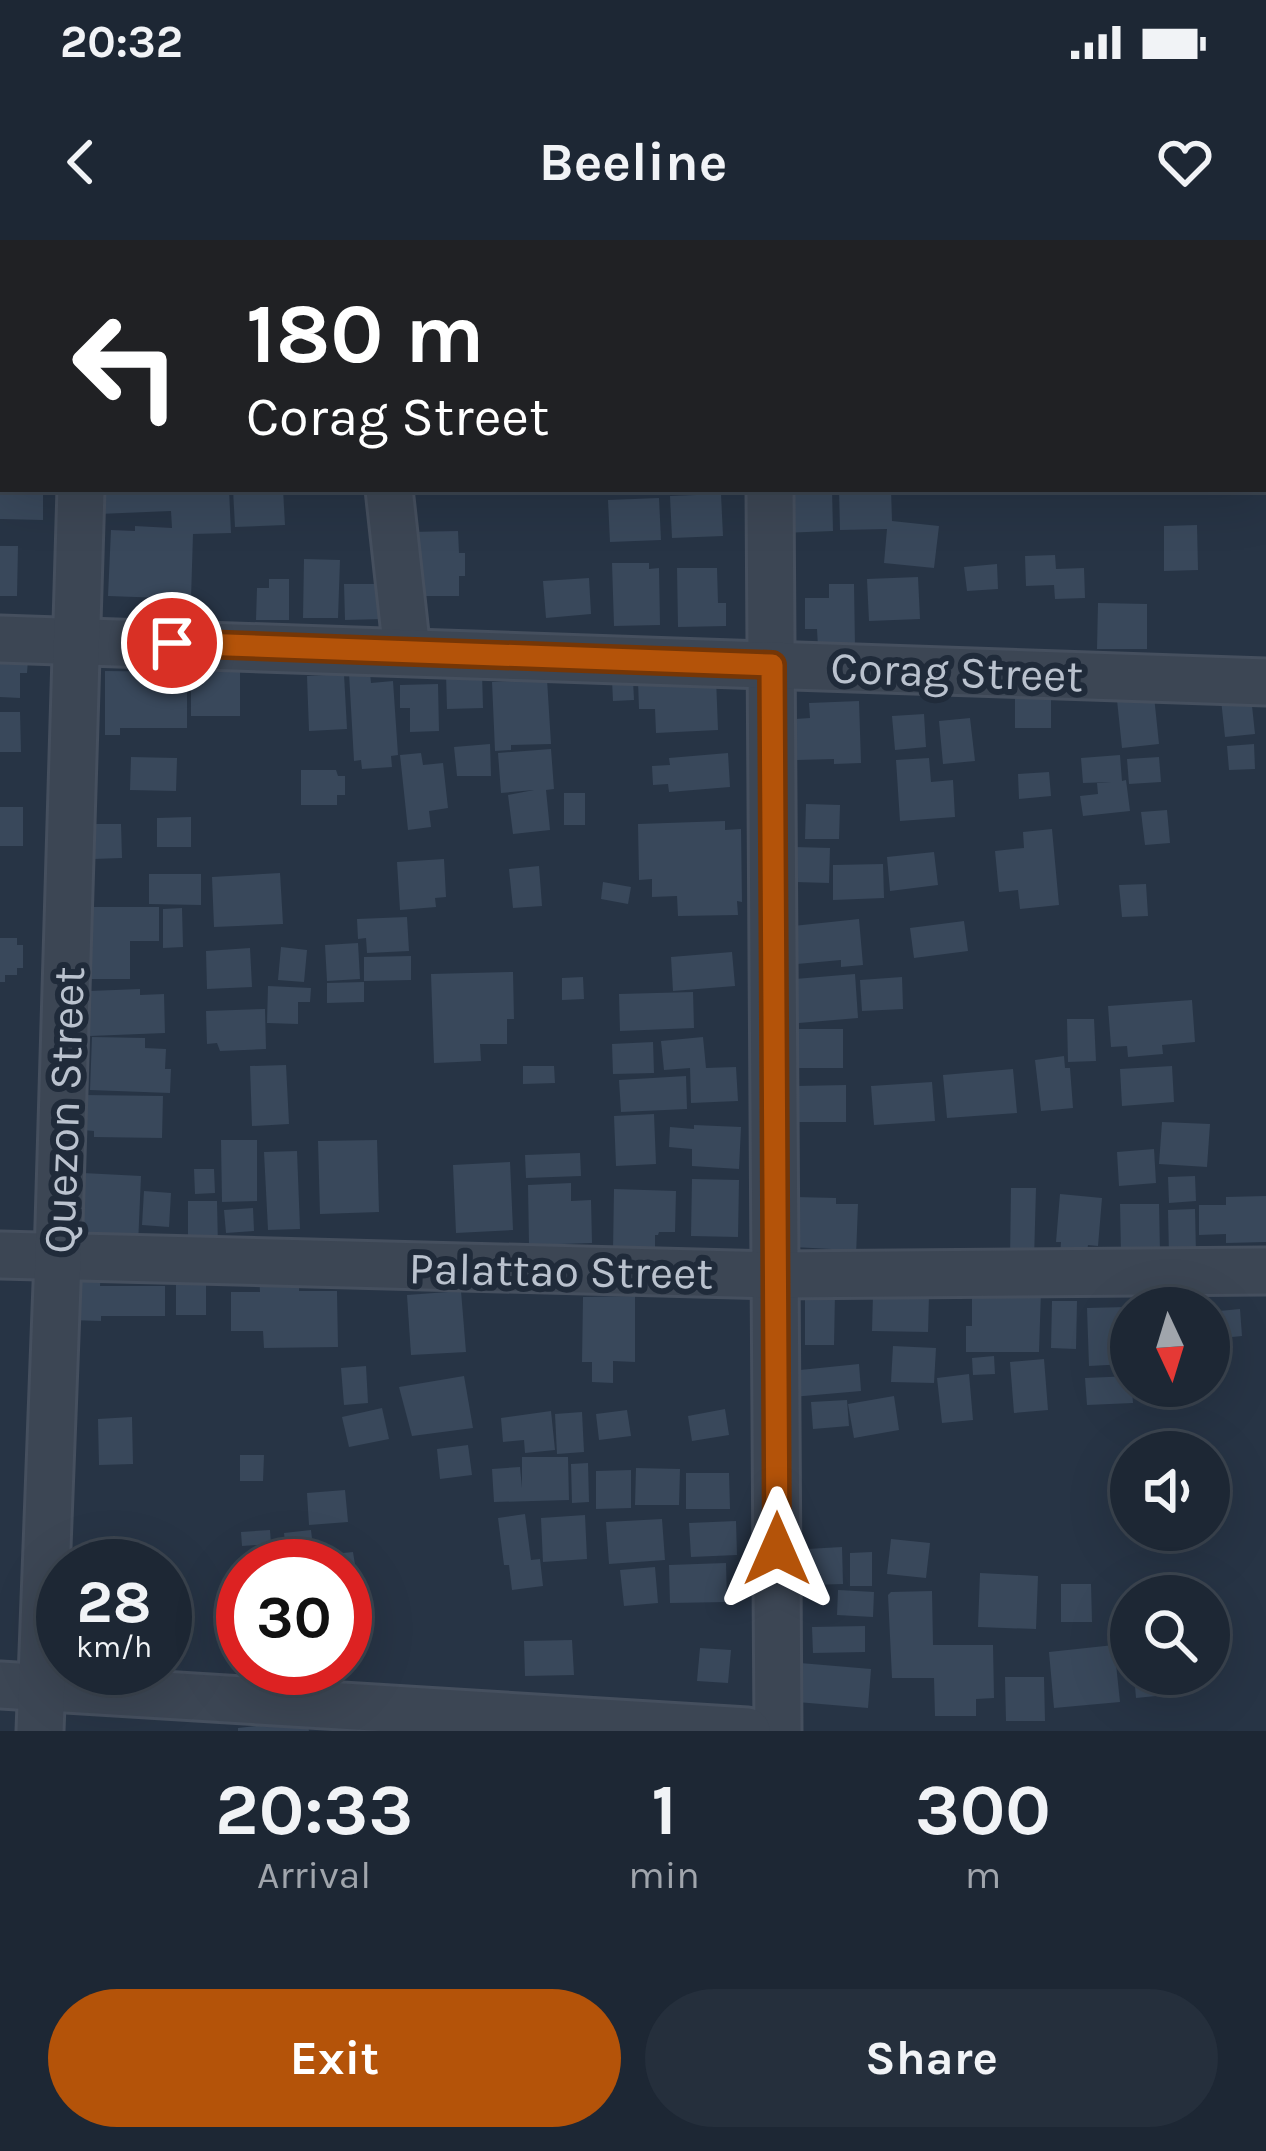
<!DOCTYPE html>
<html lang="en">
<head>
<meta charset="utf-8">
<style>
  body { margin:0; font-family:Karla,sans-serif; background:#252f3c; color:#f1f3f6; height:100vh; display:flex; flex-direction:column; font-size:45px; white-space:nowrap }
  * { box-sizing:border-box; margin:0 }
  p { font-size:39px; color:#a0a5ac }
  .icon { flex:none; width:66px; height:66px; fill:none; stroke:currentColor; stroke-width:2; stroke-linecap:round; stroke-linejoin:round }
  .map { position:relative; height:1491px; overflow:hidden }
  .details { display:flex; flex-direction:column; background:#1d2734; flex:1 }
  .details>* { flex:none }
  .top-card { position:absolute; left:0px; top:0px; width:1266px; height:252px; box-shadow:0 12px 48px #0002,0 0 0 3px #3b444f; background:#202124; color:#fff; overflow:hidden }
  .needle { width:78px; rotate:176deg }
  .controls { position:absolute; left:1110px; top:1047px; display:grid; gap:24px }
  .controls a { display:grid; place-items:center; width:120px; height:120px; border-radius:50%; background:#1d2734; box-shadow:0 12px 48px #0002,0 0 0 3px #3b444f; font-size:60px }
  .speed { position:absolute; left:36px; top:1299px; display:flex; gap:24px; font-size:60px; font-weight:700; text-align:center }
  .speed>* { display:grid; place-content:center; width:156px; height:156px; border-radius:50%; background:#1d2734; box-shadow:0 12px 48px #0002,0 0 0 3px #3b444f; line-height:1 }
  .speed small { font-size:30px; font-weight:400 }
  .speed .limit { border:18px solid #d22; background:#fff; color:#111 }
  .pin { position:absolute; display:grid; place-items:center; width:102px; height:102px; color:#fff; margin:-51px; border:6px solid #fff; border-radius:50%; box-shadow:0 3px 12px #0007 }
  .me { position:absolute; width:132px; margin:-66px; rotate:0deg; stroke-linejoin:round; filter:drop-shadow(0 0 9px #0008) }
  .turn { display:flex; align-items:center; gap:42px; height:252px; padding:0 48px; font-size:54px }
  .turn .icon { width:156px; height:156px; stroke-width:2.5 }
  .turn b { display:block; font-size:84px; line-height:102px }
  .eta { display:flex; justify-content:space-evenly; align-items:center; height:204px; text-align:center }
  .eta b { font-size:72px; font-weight:700; line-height:84px }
  .cta { display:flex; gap:24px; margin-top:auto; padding:24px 48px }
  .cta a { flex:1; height:138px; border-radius:72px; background:#b45309; color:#fff; font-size:48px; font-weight:700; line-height:138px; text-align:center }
  .cta a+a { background:#252f3c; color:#f1f3f6 }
  .status { display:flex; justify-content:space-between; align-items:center; height:84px; padding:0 60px; background:#1d2734; direction:ltr }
  .status svg { height:33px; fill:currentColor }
  header { display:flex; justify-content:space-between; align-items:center; height:156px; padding:0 48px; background:#1d2734; font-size:54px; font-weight:700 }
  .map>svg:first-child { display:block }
</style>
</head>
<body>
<div class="status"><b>20:32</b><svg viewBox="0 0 49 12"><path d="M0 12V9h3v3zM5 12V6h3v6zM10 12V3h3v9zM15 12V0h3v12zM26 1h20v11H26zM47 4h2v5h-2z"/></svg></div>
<header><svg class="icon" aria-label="back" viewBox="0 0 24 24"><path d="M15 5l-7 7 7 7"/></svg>Beeline<svg class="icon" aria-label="heart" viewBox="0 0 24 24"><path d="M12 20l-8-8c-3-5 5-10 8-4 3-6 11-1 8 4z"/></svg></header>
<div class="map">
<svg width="1266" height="1491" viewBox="0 0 1266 1491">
  <rect width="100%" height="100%" fill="#273445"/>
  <g fill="#39485b">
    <path d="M0,249h43v31l-43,-1z"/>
    <path d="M98,249h131l2,44 -38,1 -2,65 -83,-3 3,-66 24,1v-5l37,2 -1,-17 -72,3z"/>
    <path d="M233,249h50l2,36 -50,2z"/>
    <path d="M832,249l1,42 -52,2 -1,-43z"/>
    <path d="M839,249h52l1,32 47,5 -5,42 -50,-5 3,-34 -47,1z"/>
    <path d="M721,254l2,42 -51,2 -2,-42z"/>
    <path d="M659,258l2,42 -51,2 -2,-42z"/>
    <path d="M1197,285l1,45 -34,1v-45z"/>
    <path d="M458,291l1,22h6v23h-6v20h-49v-64z"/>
    <path d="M0,306h18l-1,50h-17z"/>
    <path d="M1055,315l1,14 28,-1 1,30 -30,1 -1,-14 -28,1 -1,-30z"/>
    <path d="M304,319l36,1 -2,58h-35z"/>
    <path d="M612,323h37v6l10,-1 1,57 -46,1z"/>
    <path d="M997,324l1,25 -31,2 -3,-24z"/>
    <path d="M677,328h40l1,35h8v23l-48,1z"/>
    <path d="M918,337l2,42 -51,2 -2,-42z"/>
    <path d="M589,338l2,36 -45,4 -3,-37z"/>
    <path d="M269,339h20v41h-33l1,-32h12z"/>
    <path d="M344,344h39v35l-38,1z"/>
    <path d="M829,344h25l1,63h-37l-1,-18h-12v-31h24z"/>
    <path d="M1098,363l49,1v45h-50z"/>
    <path d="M0,408l28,12 -1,13h-7v25l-20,-1z"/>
    <rect x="191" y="429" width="49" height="47"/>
    <path d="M105,431l82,1v56h-67v7h-15z"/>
    <path d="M370,432l1,11 22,-2 5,74 -7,1 1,11 -30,2 -1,-9 -7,1 -5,-88z"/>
    <path d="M482,433l1,35 -36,1 -1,-35z"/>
    <path d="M344,434l3,55 -38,2 -2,-55z"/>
    <path d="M716,438l2,52 -62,3 -1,-24h-16l-1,-28z"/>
    <path d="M547,439l4,65 -40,1v5l-16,1 -3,-69z"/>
    <path d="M612,440h21l1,20 -21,1z"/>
    <path d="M438,444l1,47 -29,1v-24h-10v-23z"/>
    <path d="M1250,447l5,47 -30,3 -5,-47z"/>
    <path d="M1015,449l36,1v38h-36z"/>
    <path d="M1154,456l5,48 -37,4 -5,-48z"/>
    <path d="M859,461l2,62 -27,1v-5l-37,1 -2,-41 15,-1 -1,-15z"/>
    <path d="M0,472h20l1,40h-21z"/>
    <path d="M924,474l2,33 -31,3 -3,-34z"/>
    <path d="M970,478l5,43 -32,3 -4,-43z"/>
    <path d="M490,504l1,32h-34l-3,-29z"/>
    <path d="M1254,504l1,25 -26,1 -2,-24z"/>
    <path d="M551,509l3,40 -8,1 4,40 -37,4 -5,-39 26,-5 -33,3 -3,-40z"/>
    <path d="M421,513l2,12 20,-2 5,45 -19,3 2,16 -23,3 -8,-75z"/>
    <path d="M728,513l2,34 -61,5 -1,-8 -15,1 -1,-19 18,-1 -1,-7z"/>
    <path d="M1120,515l2,26 4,-1 4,31 -47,5 -3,-20 18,-2 -1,-11 14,-1 -28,1 -2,-25z"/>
    <path d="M131,517l46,1 -1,33 -46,-1z"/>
    <path d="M1159,517l2,25 -32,2 -2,-25z"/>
    <path d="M929,518l2,24 22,-2 2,37 -55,4 -4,-61z"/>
    <path d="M301,530h35l2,6h7v19h-8v10h-36z"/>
    <path d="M1049,532l2,24 -32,3 -1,-25z"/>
    <rect x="564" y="553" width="21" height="32"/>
    <path d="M806,564l34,1 -1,34h-34z"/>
    <rect x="0" y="567" width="23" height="39"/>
    <path d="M1167,570l3,33 -25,2 -4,-33z"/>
    <path d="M191,577v30h-34v-29z"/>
    <path d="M725,581v9l16,-1 1,73 -5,-1 1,14 -60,1 -1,-20 -25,1v-18l-13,1 -1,-56z"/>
    <path d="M92,584h29l1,34 -29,1z"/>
    <path d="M1052,589l7,76 -39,4 -2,-19 -19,2 -4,-41 29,-3 -1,-16z"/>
    <path d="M795,607l35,1 -1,35 -34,-1z"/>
    <path d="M934,612l4,33 -48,6 -3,-34z"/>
    <path d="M444,619l2,38 -11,1 1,9 -36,3 -3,-48z"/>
    <path d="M883,624l1,34 -51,2v-35z"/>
    <path d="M539,626l3,40 -29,2 -4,-39z"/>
    <path d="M280,633l3,51 -69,3 -2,-50z"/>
    <path d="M149,634h52v31l-52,-1z"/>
    <path d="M603,642l28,5 -3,17 -27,-5z"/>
    <path d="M1146,644l2,32 -26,1 -3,-32z"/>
    <path d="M85,667h74v34h-29v38h-45z"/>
    <path d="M182,668l1,39 -20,1v-39z"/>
    <path d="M407,677l2,34 -42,2 -1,-15 -8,1 -1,-20z"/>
    <path d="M859,679l4,46 -22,2v-7l-44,4 -4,-38z"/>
    <path d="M964,681l4,30 -54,7 -4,-30z"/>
    <path d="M0,698h17v7h6v23h-6v7h-12v7h-5z"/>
    <path d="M358,703l2,36 -33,2 -2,-36z"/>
    <path d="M281,707l26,3 -3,32 -26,-2z"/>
    <path d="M250,708l2,39 -45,2 -1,-38z"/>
    <path d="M732,712l3,34 -62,5 -2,-34z"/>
    <path d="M411,716v24l-47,1v-24z"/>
    <path d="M513,732l1,47h-7v25h-27l1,17 -47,2 -3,-89z"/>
    <path d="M855,734l3,44 -71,6 -4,-44z"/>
    <path d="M583,737l1,22 -22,1v-22z"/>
    <path d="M902,737l1,32 -41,2 -2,-31z"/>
    <path d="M364,742v20l-37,1v-20z"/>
    <path d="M268,746l43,2 -1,14h-12v22l-31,-1z"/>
    <path d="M140,749v6l24,-1 1,39 -75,3 -1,-45z"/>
    <path d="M693,752l1,36 -74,3 -1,-37z"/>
    <path d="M1192,760l3,42 -33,3 1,9 -35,3 -1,-11 -16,1 -3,-41z"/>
    <path d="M265,769l1,40 -46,2 -3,-8 -10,1 -1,-33z"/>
    <path d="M1067,779h27l2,42 -28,1z"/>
    <rect x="798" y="789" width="45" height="39"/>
    <path d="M92,797l53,1v10l21,1 -1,20h6l-1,24 -80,-3z"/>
    <path d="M703,797l3,31 30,-1 2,34 -47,2 -1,-35 -26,2 -3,-29z"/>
    <path d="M653,802l1,31 -41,1 -1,-30z"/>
    <path d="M1064,816l1,12h5l3,40 -32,3 -6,-51z"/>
    <path d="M286,825l3,59 -37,2 -2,-60z"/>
    <path d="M523,826h31l1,17 -32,1z"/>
    <path d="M1172,826l2,36 -52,4 -2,-37z"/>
    <path d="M1013,829l4,44 -70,5 -4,-43z"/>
    <path d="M686,836l1,33 -66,3 -2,-32z"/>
    <path d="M932,842l3,39 -61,4 -3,-39z"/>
    <path d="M846,845v37h-50v-36z"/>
    <path d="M84,855l79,1 -1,42 -68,-1v-6l-11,-1z"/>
    <path d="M654,874l2,50 -40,2 -2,-50z"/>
    <path d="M1162,882l48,2 -3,43 -48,-3z"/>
    <path d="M694,885l47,2 -2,42 -47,-3v-17l-23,-2 1,-20 24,2z"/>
    <path d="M221,900h36v61l-35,1z"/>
    <path d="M377,900l2,72 -59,2 -2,-73z"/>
    <path d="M1154,909l2,34 -37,3 -2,-34z"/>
    <path d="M297,911l3,78 -32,1 -4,-78z"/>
    <path d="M580,913l1,23 -55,2 -1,-23z"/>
    <path d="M510,922l3,68 -57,3 -3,-68z"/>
    <path d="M194,929h20l1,24 -20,1z"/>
    <path d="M83,933l58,3 -3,69 -59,-2z"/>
    <path d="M1195,936l1,25 -27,2 -1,-26z"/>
    <path d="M692,939l47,1 -1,57 -47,-1z"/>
    <path d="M571,943v18l20,-1 1,43 -63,2 -1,-60z"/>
    <path d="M1011,948h25l-2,72 -24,-1z"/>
    <path d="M614,949l62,2 -1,41h-16l-1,3h-3v17l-42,-1z"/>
    <path d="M144,951l27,2 -2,34 -27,-2z"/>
    <path d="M1060,954l42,4 -4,48 -10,-1 -2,14 -26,-2 1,-15h-5z"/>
    <path d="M1266,956v46l-40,1v-9l-27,1v-30h27v-8z"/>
    <path d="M795,957l41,1v6h22l-2,52h-25v-7l-38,-2z"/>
    <path d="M188,961h29l1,46 -30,1z"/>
    <path d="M1120,964h39l1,49 -39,1z"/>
    <path d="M253,968l1,23 -28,2 -2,-23z"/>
    <path d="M1195,969l1,45 -27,1 -1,-45z"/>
    <path d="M70,1030l31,1 -1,15h65v30h-64v5l-31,-1z"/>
    <path d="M259,1032h40v19h38l1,56 -74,1 -1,-17h-32v-39h29z"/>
    <rect x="176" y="1041" width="30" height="34"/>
    <path d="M461,1051l5,61 -55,3 -4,-60z"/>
    <path d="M972,1051h69l-2,61h-73v-26h6z"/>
    <path d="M805,1052l30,1 -1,52h-29z"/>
    <path d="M873,1054l56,1 -1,37 -56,-1z"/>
    <path d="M635,1056v66l-22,-1v22l-21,-1v-20h-10l1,-65z"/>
    <path d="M1052,1061h25l-1,48 -25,-1z"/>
    <path d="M1126,1067l1,57 -38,2 -2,-58z"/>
    <path d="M1240,1069l2,27 -20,2 -3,-27z"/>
    <path d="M893,1106l43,2 -2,35 -43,-1z"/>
    <path d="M994,1116l1,18 -22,1 -1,-17z"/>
    <path d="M1044,1119l4,51 -34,3 -4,-51z"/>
    <path d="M859,1124l2,27 -69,6 -2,-26z"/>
    <path d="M366,1126l2,37 -24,2 -3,-37z"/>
    <path d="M969,1134l4,46 -31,3 -5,-45z"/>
    <path d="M464,1136l9,52 -61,8 -13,-49z"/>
    <path d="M1131,1136l2,27 -46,2 -2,-27z"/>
    <path d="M1162,1146h24l2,19 -24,1z"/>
    <path d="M894,1156l5,34 -45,8 -6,-34z"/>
    <path d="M847,1160l2,26 -36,3 -2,-27z"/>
    <path d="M382,1168l7,31 -40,8 -7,-30z"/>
    <path d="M725,1169l4,26 -37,6 -4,-25z"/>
    <path d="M627,1170l4,26 -32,4 -3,-26z"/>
    <path d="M551,1171l4,39 -30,3 -1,-13 -21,2 -2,-24z"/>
    <path d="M582,1172l2,40 -27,2 -2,-40z"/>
    <path d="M132,1177l1,47 -34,1 -1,-46z"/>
    <path d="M468,1205l4,30 -32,4 -3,-30z"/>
    <path d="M240,1215h24l-1,26h-23z"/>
    <path d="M522,1217h46l1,43 -75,2 -2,-33 28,-2 2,21z"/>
    <path d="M588,1223l1,39 -17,1 -1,-39z"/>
    <path d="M636,1228l44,1 -1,36h-44z"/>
    <path d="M631,1230v38l-35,1v-38z"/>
    <path d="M686,1233h43l1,36h-44z"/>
    <path d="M345,1250l3,32 -39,3 -2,-32z"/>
    <path d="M525,1274l6,46 9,-1 3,27 -31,4 -3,-25h-5l-6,-47z"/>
    <path d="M585,1275l2,44 -44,3 -2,-44z"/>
    <path d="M662,1279l3,41 -56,4 -3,-42z"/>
    <path d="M736,1281l1,34 -46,2 -2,-34z"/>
    <path d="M270,1290l1,14 -29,2 -1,-14z"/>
    <path d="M311,1290l2,17 9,-1 1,9 30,-3 3,19 -11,2v-7h-84l-2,-12 27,-3 -2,-18z"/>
    <path d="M891,1299l39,4 -4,35 -39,-4z"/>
    <path d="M842,1307l1,37 -34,1 -2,-36z"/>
    <rect x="72" y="1311" width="54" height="15"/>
    <path d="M872,1312v34h-22v-33z"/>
    <path d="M726,1323l1,39 -57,1 -1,-38z"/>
    <path d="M655,1327l3,36 -34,3 -4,-36z"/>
    <path d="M980,1333l58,3 -2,53 -58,-2z"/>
    <path d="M1061,1344h30l1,38h-31z"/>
    <path d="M838,1350l36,2 -1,25 -36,-2z"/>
    <path d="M932,1351l1,54h60l1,53 -18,1v17h-41l-1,-38h-42l-4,-83 3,-3z"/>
    <path d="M183,1367l3,39 -16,1 1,18 -6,1v-57z"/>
    <path d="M865,1386v26l-52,1 -1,-26z"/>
    <path d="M572,1400l2,35 -49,1 -1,-35z"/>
    <path d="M1114,1405l6,57 -66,6 -5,-56z"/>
    <path d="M700,1408l31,2 -3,33 -31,-2z"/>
    <path d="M800,1423l71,6 -3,39 -71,-6z"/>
    <path d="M1134,1434h30l2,21 -30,3z"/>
    <path d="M1005,1437h39l1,44h-39z"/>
    <path d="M307,1480l2,11h-71v-3z"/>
  </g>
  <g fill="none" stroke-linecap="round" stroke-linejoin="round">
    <g stroke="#454f5e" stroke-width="51">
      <g id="minor">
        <path d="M767,0v3"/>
        <path d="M88,3v-3"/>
        <path d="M1263,87l3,4"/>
        <path d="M389,249l18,163"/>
        <path d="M770,249l8,1242"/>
        <path d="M0,399l1266,43"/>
        <path d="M0,1015l776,20 490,-4"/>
        <path d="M0,1445l747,46"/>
        <path d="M40,1491l18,-473 23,-769"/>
      </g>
    </g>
    <use href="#minor" stroke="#3c4654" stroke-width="45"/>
  </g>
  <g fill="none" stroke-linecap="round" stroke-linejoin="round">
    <g stroke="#753606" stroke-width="30">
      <path id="route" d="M172,403l600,22 5,884"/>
    </g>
    <use href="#route" stroke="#b45309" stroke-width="21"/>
  </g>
  <g text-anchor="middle" stroke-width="12" stroke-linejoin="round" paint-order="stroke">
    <g font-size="45" fill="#bac2ce" stroke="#202b3a">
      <text transform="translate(957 431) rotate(2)" y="16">Corag Street</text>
      <text transform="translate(63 870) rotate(-88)" y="16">Quezon Street</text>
      <text transform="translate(561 1030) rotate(1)" y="16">Palattao Street</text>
    </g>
  </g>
</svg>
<div class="controls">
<a><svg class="needle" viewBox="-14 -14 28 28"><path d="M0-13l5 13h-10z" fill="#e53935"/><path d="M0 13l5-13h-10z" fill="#a0a5ac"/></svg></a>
<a><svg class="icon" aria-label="sound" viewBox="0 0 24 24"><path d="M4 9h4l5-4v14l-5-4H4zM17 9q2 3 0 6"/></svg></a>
<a><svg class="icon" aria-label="search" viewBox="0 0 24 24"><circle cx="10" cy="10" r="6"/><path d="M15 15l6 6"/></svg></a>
</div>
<div class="speed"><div>28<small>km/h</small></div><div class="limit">30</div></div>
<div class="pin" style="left:172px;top:403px;background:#d93025"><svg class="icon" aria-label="arrive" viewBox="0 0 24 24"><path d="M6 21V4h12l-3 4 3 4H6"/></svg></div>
<svg class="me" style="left:777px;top:1309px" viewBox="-20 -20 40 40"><path d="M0-17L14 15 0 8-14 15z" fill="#b45309" stroke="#fff" stroke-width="4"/></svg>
<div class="top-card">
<div class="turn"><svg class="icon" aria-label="left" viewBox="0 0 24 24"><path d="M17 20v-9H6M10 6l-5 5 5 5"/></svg><div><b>180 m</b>Corag Street</div></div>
</div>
</div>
<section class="details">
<div class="eta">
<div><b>20:33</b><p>Arrival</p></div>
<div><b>1</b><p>min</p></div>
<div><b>300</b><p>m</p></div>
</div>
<div class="cta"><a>Exit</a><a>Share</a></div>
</section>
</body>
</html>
